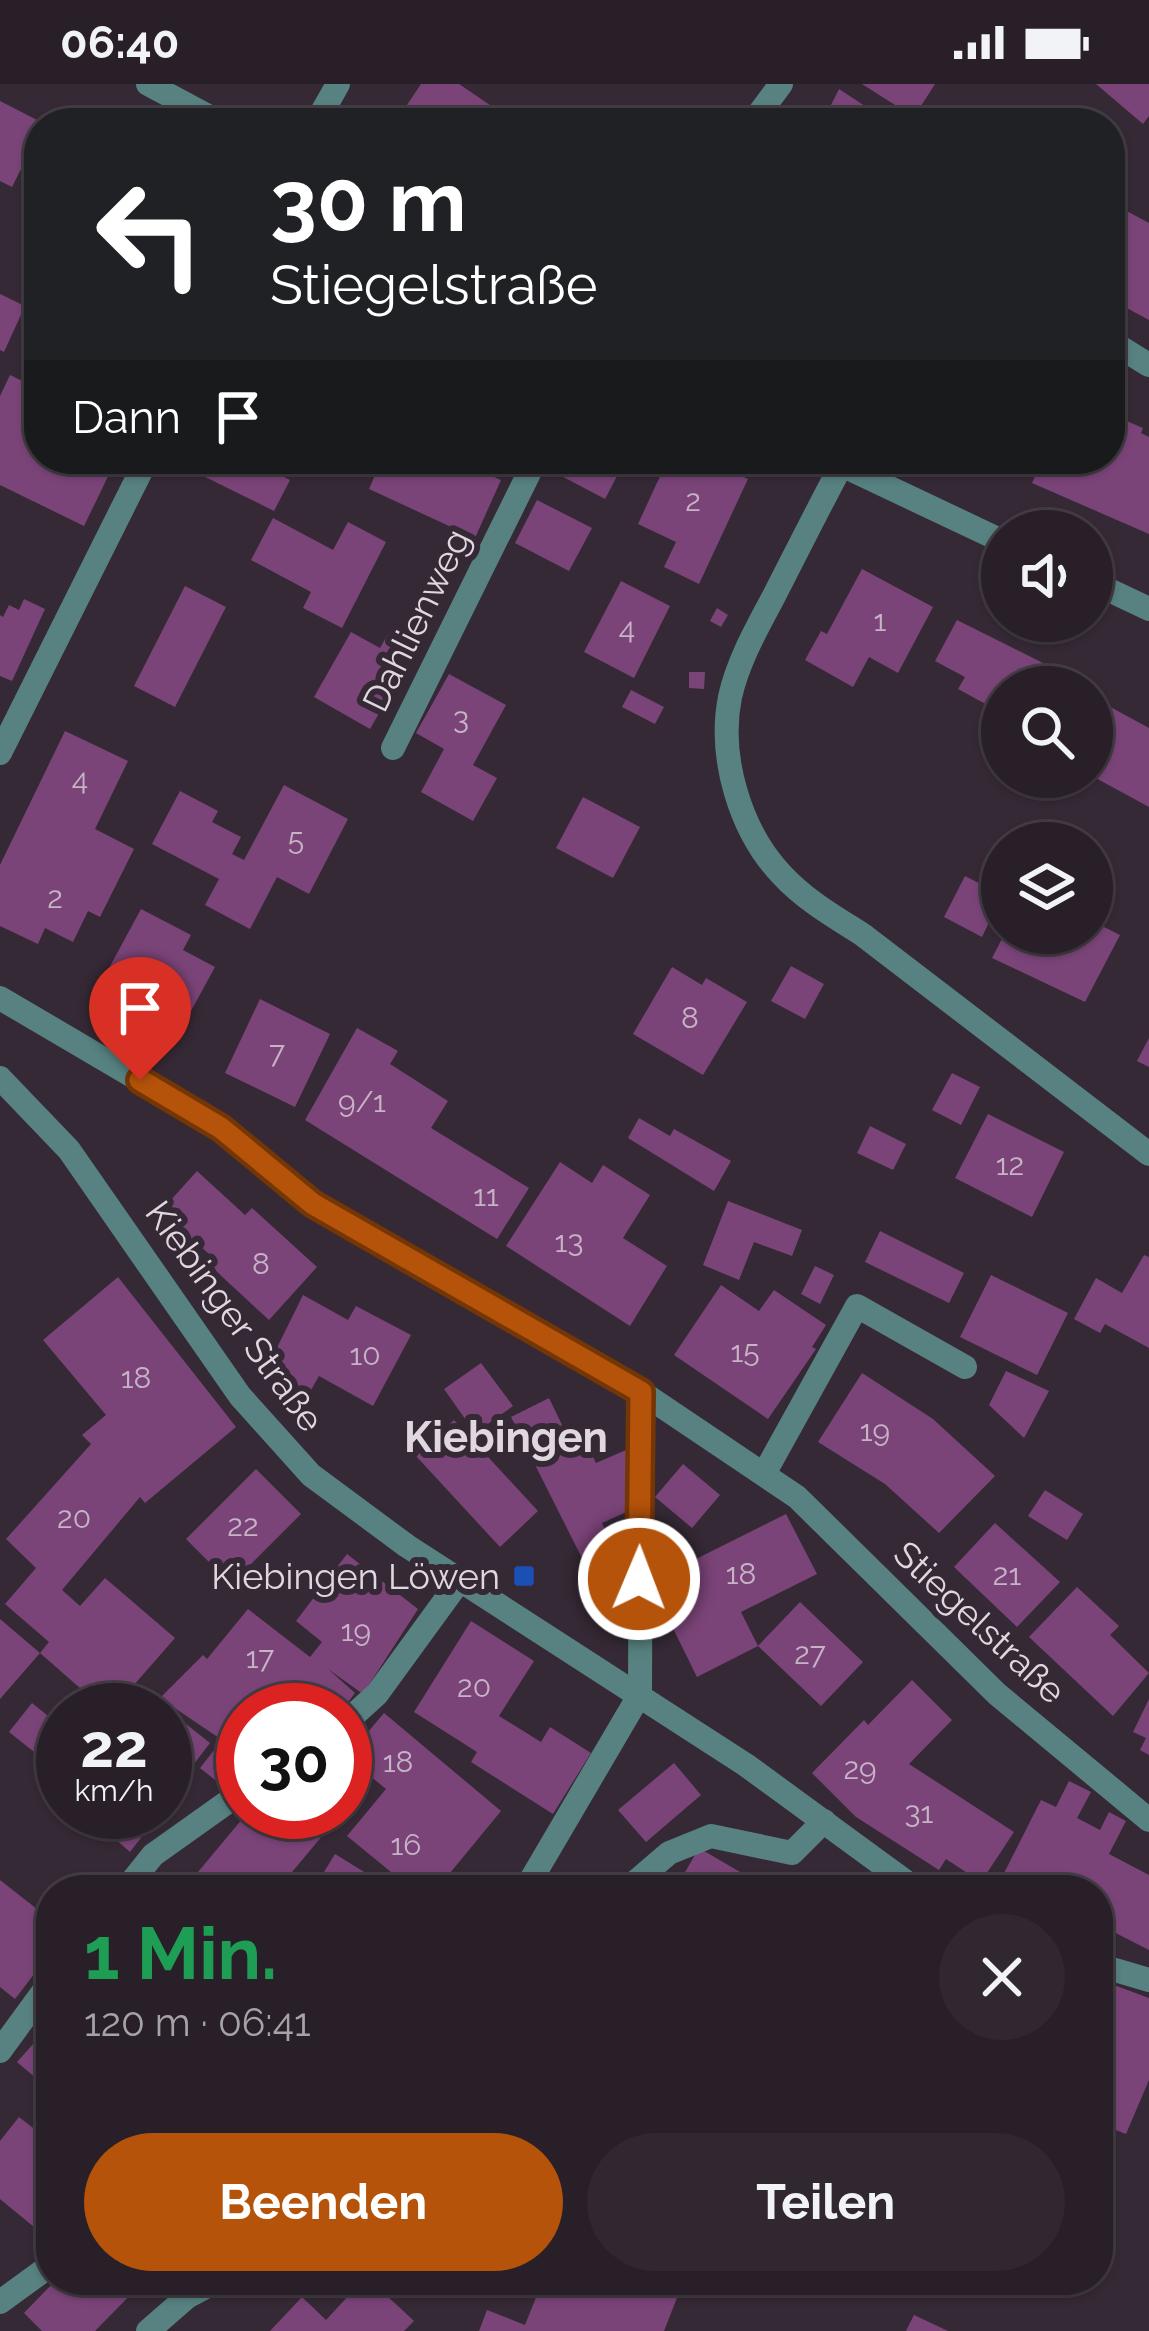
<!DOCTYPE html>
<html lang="de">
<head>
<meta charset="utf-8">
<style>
  body { margin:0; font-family:Raleway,sans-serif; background:#302730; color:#f1f3f6; height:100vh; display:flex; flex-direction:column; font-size:45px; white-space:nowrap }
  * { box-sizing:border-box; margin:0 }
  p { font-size:39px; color:#a5a2a8 }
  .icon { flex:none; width:66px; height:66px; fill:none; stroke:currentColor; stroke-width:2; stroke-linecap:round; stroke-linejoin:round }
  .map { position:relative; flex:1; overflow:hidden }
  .side { position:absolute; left:36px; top:1791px; width:1077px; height:420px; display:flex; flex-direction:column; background:#281f28; border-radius:48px; box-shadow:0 3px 9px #0004,0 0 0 3px #443d45 }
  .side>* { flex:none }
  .guide { position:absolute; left:24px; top:24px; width:1101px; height:366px; border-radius:48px; box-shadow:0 3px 9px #0004,0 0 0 3px #443d45; background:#202124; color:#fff; overflow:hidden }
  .tools { position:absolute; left:981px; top:426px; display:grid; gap:24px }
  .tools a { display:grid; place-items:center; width:132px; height:132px; border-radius:50%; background:#281f28; box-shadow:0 3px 9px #0004,0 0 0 3px #443d45; font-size:60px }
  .speed { position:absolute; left:36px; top:1599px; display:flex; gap:24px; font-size:60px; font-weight:700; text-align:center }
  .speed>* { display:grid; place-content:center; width:156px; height:156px; border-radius:50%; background:#281f28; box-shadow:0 3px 9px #0004,0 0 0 3px #443d45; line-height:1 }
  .speed small { font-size:30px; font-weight:400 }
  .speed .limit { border:18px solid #d22; background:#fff; color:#111 }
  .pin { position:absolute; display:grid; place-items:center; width:102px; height:102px; color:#fff; margin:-123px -51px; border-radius:50% 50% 50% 0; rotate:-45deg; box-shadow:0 0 12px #0007 }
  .pin .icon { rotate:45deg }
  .me { position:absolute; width:132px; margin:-66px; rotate:1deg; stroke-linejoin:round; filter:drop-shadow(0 0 9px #0008) }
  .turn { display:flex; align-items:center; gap:42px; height:252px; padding:0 48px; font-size:54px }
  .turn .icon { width:156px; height:156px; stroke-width:2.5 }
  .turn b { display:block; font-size:84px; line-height:102px }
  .then { display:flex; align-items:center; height:114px; padding:0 48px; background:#0003; gap:24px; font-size:45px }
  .round { display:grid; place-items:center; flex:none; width:126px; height:126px; border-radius:63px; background:#302730 }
  .head { display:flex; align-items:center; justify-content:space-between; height:204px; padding:0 48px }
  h1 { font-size:72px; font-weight:700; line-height:90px; color:#1e9e55 }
  .primary-button { display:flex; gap:24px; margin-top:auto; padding:24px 48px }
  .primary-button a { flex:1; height:138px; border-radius:72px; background:#b45309; color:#fff; font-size:48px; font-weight:700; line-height:138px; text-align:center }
  .primary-button a+a { background:#302730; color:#f1f3f6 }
  .status { display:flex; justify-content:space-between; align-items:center; height:84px; padding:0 60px; background:#281f28; direction:ltr }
  .status svg { height:33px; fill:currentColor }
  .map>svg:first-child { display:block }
</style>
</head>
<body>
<div class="status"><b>06:40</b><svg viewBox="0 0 49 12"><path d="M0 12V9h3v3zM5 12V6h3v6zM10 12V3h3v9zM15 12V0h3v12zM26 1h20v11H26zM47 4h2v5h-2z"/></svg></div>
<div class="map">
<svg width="1149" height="2247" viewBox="0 0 1149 2247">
  <rect width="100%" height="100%" fill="#352935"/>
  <g fill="#7b4479">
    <path d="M421,0h38l47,32 -4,7h-107z"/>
    <path d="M862,0h73l-21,33z"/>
    <path d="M1096,0h53v32l-6,8z"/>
    <path d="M839,5l32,21 -9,13h-40z"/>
    <path d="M0,17l39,20v12l-27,54 -12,-6z"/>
    <path d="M1110,118l39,21v97l-39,-21z"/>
    <path d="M0,210l25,12 -21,46 -4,-2z"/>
    <path d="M10,291l29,14 -12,29 12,6v35l76,3 -31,64 -84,-41v-89z"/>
    <path d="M1110,330l33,14 -2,5 8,4v97l-117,-51 11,-24h67z"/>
    <path d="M199,375h49l42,21 -16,31 -81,-40z"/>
    <path d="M382,375h73l46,21 -26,58 -106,-49z"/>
    <path d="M559,375h67l-21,40 -53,-28z"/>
    <path d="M668,375h38l42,20 -49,105 -35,-17 12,-25 -38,-18z"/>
    <path d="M537,416l55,28 -23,43 -54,-28z"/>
    <path d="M273,434l60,32 15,-28 38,20 -44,86 -39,-20 8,-16 -60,-32z"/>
    <path d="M862,485l71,38 -35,66 -29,-16 -16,30 -48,-27 16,-29 6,3z"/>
    <path d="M621,497l49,25 -36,72 -50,-26z"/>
    <path d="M185,502l41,21 -51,100 -41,-21z"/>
    <path d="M24,515l21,10 -33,72 -12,-5v-61l3,2 6,-12 10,5z"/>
    <path d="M717,524l11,7 -7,12 -11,-6z"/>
    <path d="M957,536l92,46 -11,21h-36v26l-44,-24 7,-12 -30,-16z"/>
    <path d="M351,548l29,16 8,-14 28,15 -46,80 -56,-32z"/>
    <path d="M689,588h16l-1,17 -15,-1z"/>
    <path d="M449,590l57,31 -33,60 24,13 -24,43 -52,-29 23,-43 -28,-16z"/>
    <path d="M631,606l33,17 -9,17 -33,-17z"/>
    <path d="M1092,613l57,31v79l-57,-31 17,-32 -17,-9z"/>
    <path d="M65,647l63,30 -33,68 39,20 -34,68 -12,-6 -15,31 -28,-14 -7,16 -38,-18v-61z"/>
    <path d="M284,701l64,34 -39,75 -32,-17 -27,52 -45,-24 14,-26 -67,-35 28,-53 38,20 -6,11 29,15 -9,17 12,6z"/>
    <path d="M583,713l57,30 -27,51 -57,-30z"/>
    <path d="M965,792l37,19 -20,42 -38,-20z"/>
    <path d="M141,825l50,26 -8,15 32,17 -36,66 -32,-17 11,-20 -50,-26z"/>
    <path d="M1092,837l28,14 -35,67 -93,-44 13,-25h87z"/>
    <path d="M791,882l33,18 -19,35 -34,-18z"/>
    <path d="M672,883l30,18 4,-7 41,24 -44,73 -70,-41z"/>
    <path d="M260,915l70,35 -35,73 -70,-34z"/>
    <path d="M357,944l41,23 -8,13 58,37 -17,27 98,60 -32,51 -192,-119z"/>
    <path d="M1149,954v29l-12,-6z"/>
    <path d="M952,989l28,14 -19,38 -29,-15z"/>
    <path d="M988,1030l76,38 -32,65 -77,-39z"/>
    <path d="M639,1034l31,18 4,-7 57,32 -17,30 -86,-53z"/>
    <path d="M870,1042l36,18 -13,26 -36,-17z"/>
    <path d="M560,1078l32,21 11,-18 47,30 -27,43 44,28 -37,60 -124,-80z"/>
    <path d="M197,1087l48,44 7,-7 65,59 -48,53 -65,-60 5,-6 -48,-43z"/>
    <path d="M728,1117l74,29 -10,26 -38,-14 -15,38 -36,-15z"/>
    <path d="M880,1147l84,42 -15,30 -84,-41z"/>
    <path d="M1144,1171l5,2v91l-44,-24 -5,9 -26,-14 22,-41 26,15z"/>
    <path d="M815,1182l19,9 -14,29 -19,-10z"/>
    <path d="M991,1191l77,38 -31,62 -77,-38z"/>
    <path d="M118,1193l118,150 -91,76 -5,-6 -78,93 18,16 25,-28 70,60 -63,72h-7l-65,-57 -40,46v-80l40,34 9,-11 -44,-38 31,-36 -30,-29 85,-95 -9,-9 24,-20 -63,-75z"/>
    <path d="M721,1201l38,26 15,-21 52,35 -14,22 4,2 -48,70 -94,-64z"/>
    <path d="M303,1211l45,25 8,-14 55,29 -38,71 -54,-30 -17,30 -38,-32z"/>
    <path d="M481,1279l32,43 -38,27 -31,-44z"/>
    <path d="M1006,1287l43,20 -25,47 -35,-33z"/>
    <path d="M862,1289l71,46 62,57 -56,57 -54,-49 -67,-42z"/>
    <path d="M549,1314l16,33 12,-6 19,38 30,-13 5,60 -29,13 15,33 -29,14 -77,-153z"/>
    <path d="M454,1336l84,91 -38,36 -84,-91z"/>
    <path d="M683,1380l37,31 -28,33 -37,-31z"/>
    <path d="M256,1385l45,45 -70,70 -45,-45z"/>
    <path d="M1045,1406l38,24 -16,26 -39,-24z"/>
    <path d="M786,1430l31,60 -76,38 17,34 42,-44 63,60 -42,44 -63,-60 -61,31 -47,-95z"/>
    <path d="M995,1439l65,59 -43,45 -63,-60z"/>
    <path d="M347,1470l71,55 -55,85 -35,-25 27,24 -13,17h-70l-14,-10 -9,10h-6v7l-21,23 -62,-42 43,-43 4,4 41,-50 62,48 12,-15 -26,-21z"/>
    <path d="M1077,1503l42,39 -9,9 39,38 -36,43 -84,-79z"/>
    <path d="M471,1537l63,40 -35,55 42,26 9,-15 41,26 -38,61 -82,-52 6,-10 -63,-40z"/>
    <path d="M912,1596l40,40 -43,44 105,68 -33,50 -35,-23 -7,11 -83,-53 -44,-44 52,-53 4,5z"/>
    <path d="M1149,1615v56l-9,-5 6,-12 -13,-6z"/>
    <path d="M32,1619l31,25v47l-54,-43z"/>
    <path d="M167,1625l43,34 -40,52 3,3 -8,9z"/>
    <path d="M384,1629l117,98 -65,79h-23l-66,-54 39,-47 -39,-32z"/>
    <path d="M222,1656l21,15v7l-19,25 -24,-19z"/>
    <path d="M674,1679l27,32 -55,47 -28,-32z"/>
    <path d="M1069,1697l22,11 -14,26 23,12 9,-18 17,9 -17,33 40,21v75l-51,-26v-34h-85l-14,-7 42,-83 15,7z"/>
    <path d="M81,1728h80l-31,40 -26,-23 -7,9 -11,-9 8,-7z"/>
    <path d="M248,1728h72l13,11 -56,67h-69l-15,-12z"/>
    <path d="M699,1764l72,42h-117l10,-17 16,8z"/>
    <path d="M335,1770l39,24 -7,12h-54z"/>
    <path d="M0,1796l51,40v32l-36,47 -15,-12z"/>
    <path d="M1103,1897l46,17v82l-23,54 -28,-11v-129z"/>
    <path d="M51,1940v67l-34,-29z"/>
    <path d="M19,2033l32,25v99l-51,-42v-58z"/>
    <path d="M56,2196h89l-50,51h-53l-18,-18z"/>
    <path d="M363,2196h7l44,41 -10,10h-134l32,-34 24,23z"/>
    <path d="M543,2196h141l-20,51h-185l8,-21 38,15z"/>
    <path d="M914,2231l34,16h-42z"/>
  </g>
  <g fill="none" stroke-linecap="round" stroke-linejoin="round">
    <g stroke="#578281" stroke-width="24">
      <path d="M148,0l73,39"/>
      <path d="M316,39l22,-39"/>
      <path d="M752,39l29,-39"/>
      <path d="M1110,257l39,24"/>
      <path d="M831,376l171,81"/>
      <path d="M841,382c-23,43 -45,87 -67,130 -17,32 -36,65 -44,101 -12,60 10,134 52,178 23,25 53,42 81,60l286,219"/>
      <path d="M1092,498l57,27"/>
      <path d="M393,664l143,-289"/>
      <path d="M0,669l147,-294"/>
      <path d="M0,914l221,130 91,77 329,187 156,105 200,197 152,126"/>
      <path d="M764,1390l93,-168 108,61"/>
      <path d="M345,1639l32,-29 83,-114"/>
      <path d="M125,1806l28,-35 90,-64"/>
      <path d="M525,1806l115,-196 1,-302"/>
      <path d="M626,1806l43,-37 42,-17 81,17 32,-32"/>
      <path d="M0,1967l51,-70"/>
      <path d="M0,2218l51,-37"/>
      <path d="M148,2247l39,-34 32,-17"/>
    </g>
    <g stroke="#578281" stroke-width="24">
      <path d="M0,994l69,72 171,246 71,79 96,71 339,219 171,125"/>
      <path d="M1098,1881l51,15"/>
    </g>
  </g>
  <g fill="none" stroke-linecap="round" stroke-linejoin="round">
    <g stroke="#753606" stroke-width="30">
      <path id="route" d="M140,996l81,48 92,76 328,188 -2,187"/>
    </g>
    <use href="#route" stroke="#b45309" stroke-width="21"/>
  </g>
  <rect fill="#1a4fb4" stroke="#352935" stroke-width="4.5" x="512" y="1480" width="24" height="24" rx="6"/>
  <g text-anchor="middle" stroke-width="12" stroke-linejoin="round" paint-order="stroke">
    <g font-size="30" fill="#c7b3c6">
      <text x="693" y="427">2</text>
      <text x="880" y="547">1</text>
      <text x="627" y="555">4</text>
      <text x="461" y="645">3</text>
      <text x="80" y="706">4</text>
      <text x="296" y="766">5</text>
      <text x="55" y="824">2</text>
      <text x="690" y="944">8</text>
      <text x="277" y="979">7</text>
      <text x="362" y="1028">9/1</text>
      <text x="1010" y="1091">12</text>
      <text x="486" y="1122">11</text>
      <text x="569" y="1168">13</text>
      <text x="261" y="1190">8</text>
      <text x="745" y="1278">15</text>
      <text x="365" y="1281">10</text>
      <text x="136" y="1304">18</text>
      <text x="875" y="1357">19</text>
      <text x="74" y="1444">20</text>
      <text x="243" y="1452">22</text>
      <text x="741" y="1500">18</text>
      <text x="1007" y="1501">21</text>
      <text x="356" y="1557">19</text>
      <text x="810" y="1580">27</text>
      <text x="260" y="1584">17</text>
      <text x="474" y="1613">20</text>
      <text x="398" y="1688">18</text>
      <text x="860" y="1695">29</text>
      <text x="919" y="1739">31</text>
      <text x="406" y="1771">16</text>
    </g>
    <g font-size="36" fill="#e0d8e0" stroke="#352935">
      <text transform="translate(416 536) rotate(-64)" y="13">Dahlienweg</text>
      <text transform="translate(235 1232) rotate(54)" y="13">Kiebinger Straße</text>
      <text transform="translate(980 1538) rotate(43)" y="13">Stiegelstraße</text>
    </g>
    <g font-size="36" fill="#e0d8e0" stroke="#352935" text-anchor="end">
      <text x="500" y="1505">Kiebingen Löwen</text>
    </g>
    <g font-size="42" font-weight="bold" fill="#e0d8e0" stroke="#352935">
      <text x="506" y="1368">Kiebingen</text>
    </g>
  </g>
</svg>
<div class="tools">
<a><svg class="icon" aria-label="sound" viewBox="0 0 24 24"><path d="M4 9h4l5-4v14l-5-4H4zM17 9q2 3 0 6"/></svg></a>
<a><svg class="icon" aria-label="search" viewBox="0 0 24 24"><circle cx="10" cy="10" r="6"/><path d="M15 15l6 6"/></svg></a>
<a><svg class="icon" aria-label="layers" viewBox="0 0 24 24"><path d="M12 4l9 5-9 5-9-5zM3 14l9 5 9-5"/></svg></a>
</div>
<div class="speed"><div>22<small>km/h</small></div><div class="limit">30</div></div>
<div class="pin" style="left:140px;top:996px;background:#d93025"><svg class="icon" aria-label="arrive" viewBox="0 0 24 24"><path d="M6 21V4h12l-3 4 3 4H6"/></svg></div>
<svg class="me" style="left:639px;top:1495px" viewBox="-20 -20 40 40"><circle r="17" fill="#b45309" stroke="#fff" stroke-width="3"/><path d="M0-11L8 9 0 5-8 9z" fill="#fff"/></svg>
<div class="guide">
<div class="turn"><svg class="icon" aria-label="left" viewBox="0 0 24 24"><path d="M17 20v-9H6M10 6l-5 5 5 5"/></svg><div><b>30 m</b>Stiegelstraße</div></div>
<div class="then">Dann<svg class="icon" aria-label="arrive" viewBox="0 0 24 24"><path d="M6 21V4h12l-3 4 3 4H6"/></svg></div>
</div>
<section class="side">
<div class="head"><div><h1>1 Min.</h1><p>120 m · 06:41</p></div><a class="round"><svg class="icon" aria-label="close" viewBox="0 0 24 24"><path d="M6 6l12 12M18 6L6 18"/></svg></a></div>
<div class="primary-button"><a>Beenden</a><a>Teilen</a></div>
</section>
</div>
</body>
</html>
